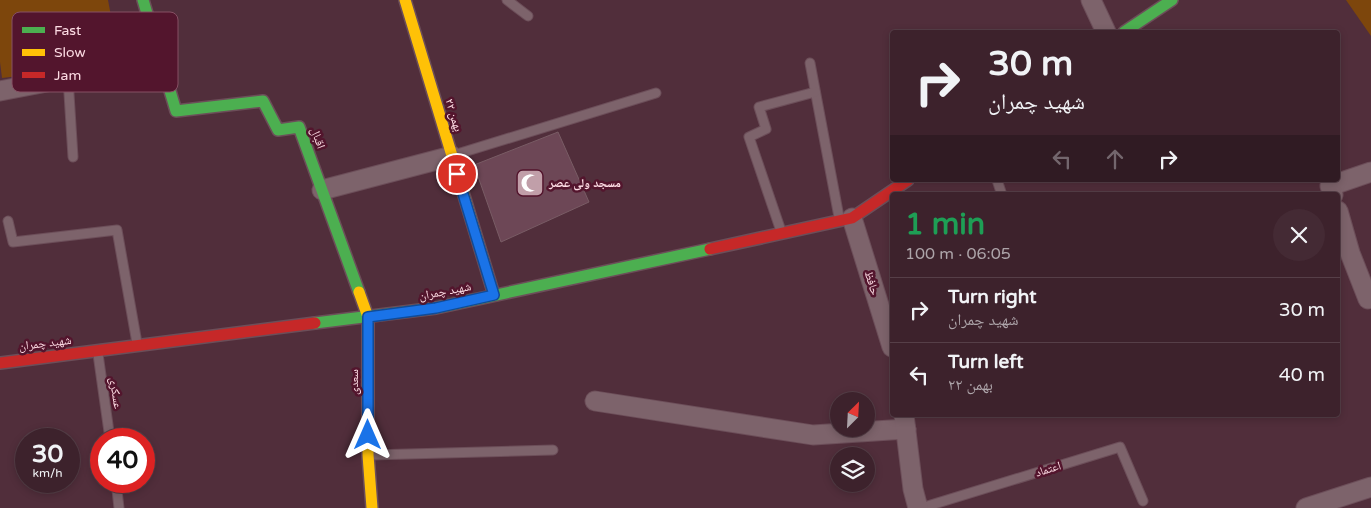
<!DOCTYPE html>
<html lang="en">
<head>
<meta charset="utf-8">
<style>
  body { margin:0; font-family:"Varela Round","Noto Naskh Arabic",sans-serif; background:#442a34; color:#f1f3f6; height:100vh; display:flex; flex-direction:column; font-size:19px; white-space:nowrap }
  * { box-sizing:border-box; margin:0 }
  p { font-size:16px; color:#ada4a9 }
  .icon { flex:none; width:28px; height:28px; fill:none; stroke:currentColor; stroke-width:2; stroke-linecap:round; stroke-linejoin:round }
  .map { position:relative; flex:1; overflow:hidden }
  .panel { position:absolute; left:890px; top:192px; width:450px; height:225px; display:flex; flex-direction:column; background:#3d222c; border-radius:5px; box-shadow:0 2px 8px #0003,0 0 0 1px #563f48 }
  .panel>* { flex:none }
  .hud { position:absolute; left:890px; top:30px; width:450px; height:152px; border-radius:5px; box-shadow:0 2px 8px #0003,0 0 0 1px #563f48; background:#3d222c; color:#f1f3f6; overflow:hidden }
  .needle { width:32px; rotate:24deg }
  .fabs { position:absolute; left:830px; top:392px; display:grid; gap:10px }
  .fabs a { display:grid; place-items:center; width:45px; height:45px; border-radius:50%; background:#3d222c; box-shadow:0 2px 8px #0003,0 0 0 1px #563f48; font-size:25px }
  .speed { position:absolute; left:15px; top:428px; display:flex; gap:10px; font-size:25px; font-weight:700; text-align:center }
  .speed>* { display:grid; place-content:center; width:65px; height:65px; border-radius:50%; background:#3d222c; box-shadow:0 2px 8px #0003,0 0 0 1px #563f48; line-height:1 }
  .speed small { font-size:12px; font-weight:400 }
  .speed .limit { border:8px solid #d22; background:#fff; color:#111 }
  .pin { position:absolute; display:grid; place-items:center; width:42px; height:42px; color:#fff; margin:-21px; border:2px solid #fff; border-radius:50%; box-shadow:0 1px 5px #0007 }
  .me { position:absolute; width:55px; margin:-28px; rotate:0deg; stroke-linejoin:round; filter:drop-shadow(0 0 4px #0008) }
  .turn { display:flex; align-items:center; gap:18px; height:105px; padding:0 15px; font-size:22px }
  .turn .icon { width:65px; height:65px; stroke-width:2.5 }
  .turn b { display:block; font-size:35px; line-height:42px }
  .lanes { display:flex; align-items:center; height:48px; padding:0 15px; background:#0003; justify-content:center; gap:25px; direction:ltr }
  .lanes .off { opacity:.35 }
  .round { display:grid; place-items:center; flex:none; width:52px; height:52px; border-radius:26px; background:#442a34 }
  .head { display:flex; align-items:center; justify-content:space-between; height:85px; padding:0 15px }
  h1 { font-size:30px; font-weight:700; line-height:38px; color:#1e9e55 }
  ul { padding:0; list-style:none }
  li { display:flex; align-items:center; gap:15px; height:65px; padding:0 15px; border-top:1px solid #563f48 }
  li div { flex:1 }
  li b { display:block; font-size:19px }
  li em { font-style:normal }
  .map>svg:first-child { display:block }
</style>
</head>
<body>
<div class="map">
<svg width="1371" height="508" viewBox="0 0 1371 508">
  <rect width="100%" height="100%" fill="#512e3b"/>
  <g fill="#7d460c">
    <path d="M0,0h108l12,64 -118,14 -2,-16z"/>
    <path d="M1346,0h25v36z"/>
  </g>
  <path fill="#6d4756" stroke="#795c65" d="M558,132l31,70 -88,40 -27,-77z"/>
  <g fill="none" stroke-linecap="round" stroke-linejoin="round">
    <g stroke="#6c4e59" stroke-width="11">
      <g id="lane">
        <path d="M507,0l21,16"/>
        <path d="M810,63l29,154"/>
        <path d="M68,78l5,79"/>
        <path d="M454,155l202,-62"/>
        <path d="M997,180l5,15"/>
        <path d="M8,221l5,21 104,-12 20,113"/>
        <path d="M781,231l-32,-94 17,-8 -7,-22 56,-15"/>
        <path d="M98,354l12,85"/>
        <path d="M371,455l182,-5"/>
        <path d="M116,481l3,27"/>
        <path d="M921,508l199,-61 23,54"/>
      </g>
    </g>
    <g stroke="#6c4e59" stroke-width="21">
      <g id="street">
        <path d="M1091,0l15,32"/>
        <path d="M0,91l161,-31"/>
        <path d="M322,190l130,-34"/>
        <path d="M1333,195l-3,-9 41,-14"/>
        <path d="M1338,211l12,42 18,46 3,-1"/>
        <path d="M852,218l40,129"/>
        <path d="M595,401l218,34 93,-6"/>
        <path d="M904,415l9,74 5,19"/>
        <path d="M1306,508l65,-21"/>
      </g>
    </g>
    <g stroke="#6c4e59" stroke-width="14">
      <g id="fast">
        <path d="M143,0l33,111 87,-10 15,29 21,-3 60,165"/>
        <path d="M1124,32l48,-32"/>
        <path d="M315,323l121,-15 274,-59"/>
      </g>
    </g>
    <g stroke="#6c4e59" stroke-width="14">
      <g id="slow">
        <path d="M405,0l89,295"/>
        <path d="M359,292l9,25v138l4,53"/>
      </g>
    </g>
    <g stroke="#6c4e59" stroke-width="14">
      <g id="jam">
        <path d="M710,249l142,-31 56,-38"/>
        <path d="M0,363l315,-40"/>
      </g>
    </g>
    <use href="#lane" stroke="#7d636b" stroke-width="9"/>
    <use href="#street" stroke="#7d636b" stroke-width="19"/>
    <use href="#fast" stroke="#4caf50" stroke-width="11"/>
    <use href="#slow" stroke="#ffc107" stroke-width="11"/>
    <use href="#jam" stroke="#c62828" stroke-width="11"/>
  </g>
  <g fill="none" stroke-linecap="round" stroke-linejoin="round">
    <g stroke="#114b97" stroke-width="12">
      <path id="route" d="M368,435v-118l68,-9 58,-13 -37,-121"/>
    </g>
    <use href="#route" stroke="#1a73e8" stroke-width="9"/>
  </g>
  <defs>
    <g id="mosque-square" transform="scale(1.4375)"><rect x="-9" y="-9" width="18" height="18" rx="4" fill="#c19fa9" stroke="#53152d"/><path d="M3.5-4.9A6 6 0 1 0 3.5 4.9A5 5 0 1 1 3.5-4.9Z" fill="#fff"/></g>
  </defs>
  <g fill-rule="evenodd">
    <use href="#mosque-square" x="530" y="183"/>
  </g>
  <g text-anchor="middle" stroke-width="5" stroke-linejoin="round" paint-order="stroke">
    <g font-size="12" fill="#fddce4" stroke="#53152d">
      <text transform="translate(454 115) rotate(73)" y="4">۲۲ بهمن</text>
      <text transform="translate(318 138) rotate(70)" y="4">اقبال</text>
      <text transform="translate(872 283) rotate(73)" y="4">حافظ</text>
      <text transform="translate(445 291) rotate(-11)" y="4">شهید چمران</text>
      <text transform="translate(45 343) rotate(-7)" y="4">شهید چمران</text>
      <text transform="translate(354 382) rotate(-90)" y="4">سعدی</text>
      <text transform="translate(116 393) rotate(82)" y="4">عسکری</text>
      <text transform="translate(1048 469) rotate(-17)" y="4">اعتماد</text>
    </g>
    <g font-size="12" font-weight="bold" fill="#fddce4" stroke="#53152d" text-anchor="start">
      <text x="549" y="187">مسجد ولی عصر</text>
    </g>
  </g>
  <rect x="12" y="12" width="166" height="80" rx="8" fill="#53152d" stroke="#865164" stroke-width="1"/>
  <rect x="22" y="27" width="23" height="6" fill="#4caf50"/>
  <rect x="22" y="49" width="23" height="7" fill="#ffc107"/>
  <rect x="22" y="72" width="23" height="6" fill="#c62828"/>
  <g font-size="14" fill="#fddce4">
    <text x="54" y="35">Fast</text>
    <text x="54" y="57">Slow</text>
    <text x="54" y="80">Jam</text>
  </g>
</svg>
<div class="fabs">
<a><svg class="needle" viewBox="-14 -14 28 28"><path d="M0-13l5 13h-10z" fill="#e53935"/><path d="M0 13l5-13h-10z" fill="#ada4a9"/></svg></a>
<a><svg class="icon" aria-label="layers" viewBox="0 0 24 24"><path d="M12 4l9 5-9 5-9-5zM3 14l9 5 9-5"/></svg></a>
</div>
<div class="speed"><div>30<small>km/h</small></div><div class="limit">40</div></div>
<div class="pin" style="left:457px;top:174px;background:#d93025"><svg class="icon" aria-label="arrive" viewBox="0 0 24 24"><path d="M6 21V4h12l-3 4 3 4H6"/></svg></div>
<svg class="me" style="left:368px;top:435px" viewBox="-20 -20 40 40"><path d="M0-17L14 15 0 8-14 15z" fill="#1a73e8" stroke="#fff" stroke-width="4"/></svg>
<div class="hud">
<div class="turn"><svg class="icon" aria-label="right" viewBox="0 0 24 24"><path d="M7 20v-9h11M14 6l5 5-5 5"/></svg><div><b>30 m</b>شهید چمران</div></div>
<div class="lanes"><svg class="icon off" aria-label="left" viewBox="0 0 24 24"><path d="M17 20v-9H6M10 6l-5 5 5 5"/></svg><svg class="icon off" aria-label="ahead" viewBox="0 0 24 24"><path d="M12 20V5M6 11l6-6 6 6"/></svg><svg class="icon" aria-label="right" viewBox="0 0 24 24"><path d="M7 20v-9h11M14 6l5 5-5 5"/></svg></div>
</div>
<section class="panel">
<div class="head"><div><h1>1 min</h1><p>100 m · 06:05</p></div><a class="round"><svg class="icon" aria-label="close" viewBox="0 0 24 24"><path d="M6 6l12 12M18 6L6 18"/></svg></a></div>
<ul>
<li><svg class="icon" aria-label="right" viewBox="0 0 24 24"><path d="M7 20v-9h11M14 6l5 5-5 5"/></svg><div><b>Turn right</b><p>شهید چمران</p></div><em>30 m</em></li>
<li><svg class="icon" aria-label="left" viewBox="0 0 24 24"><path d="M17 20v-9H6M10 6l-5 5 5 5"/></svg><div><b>Turn left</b><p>۲۲ بهمن</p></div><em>40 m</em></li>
</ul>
</section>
</div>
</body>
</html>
